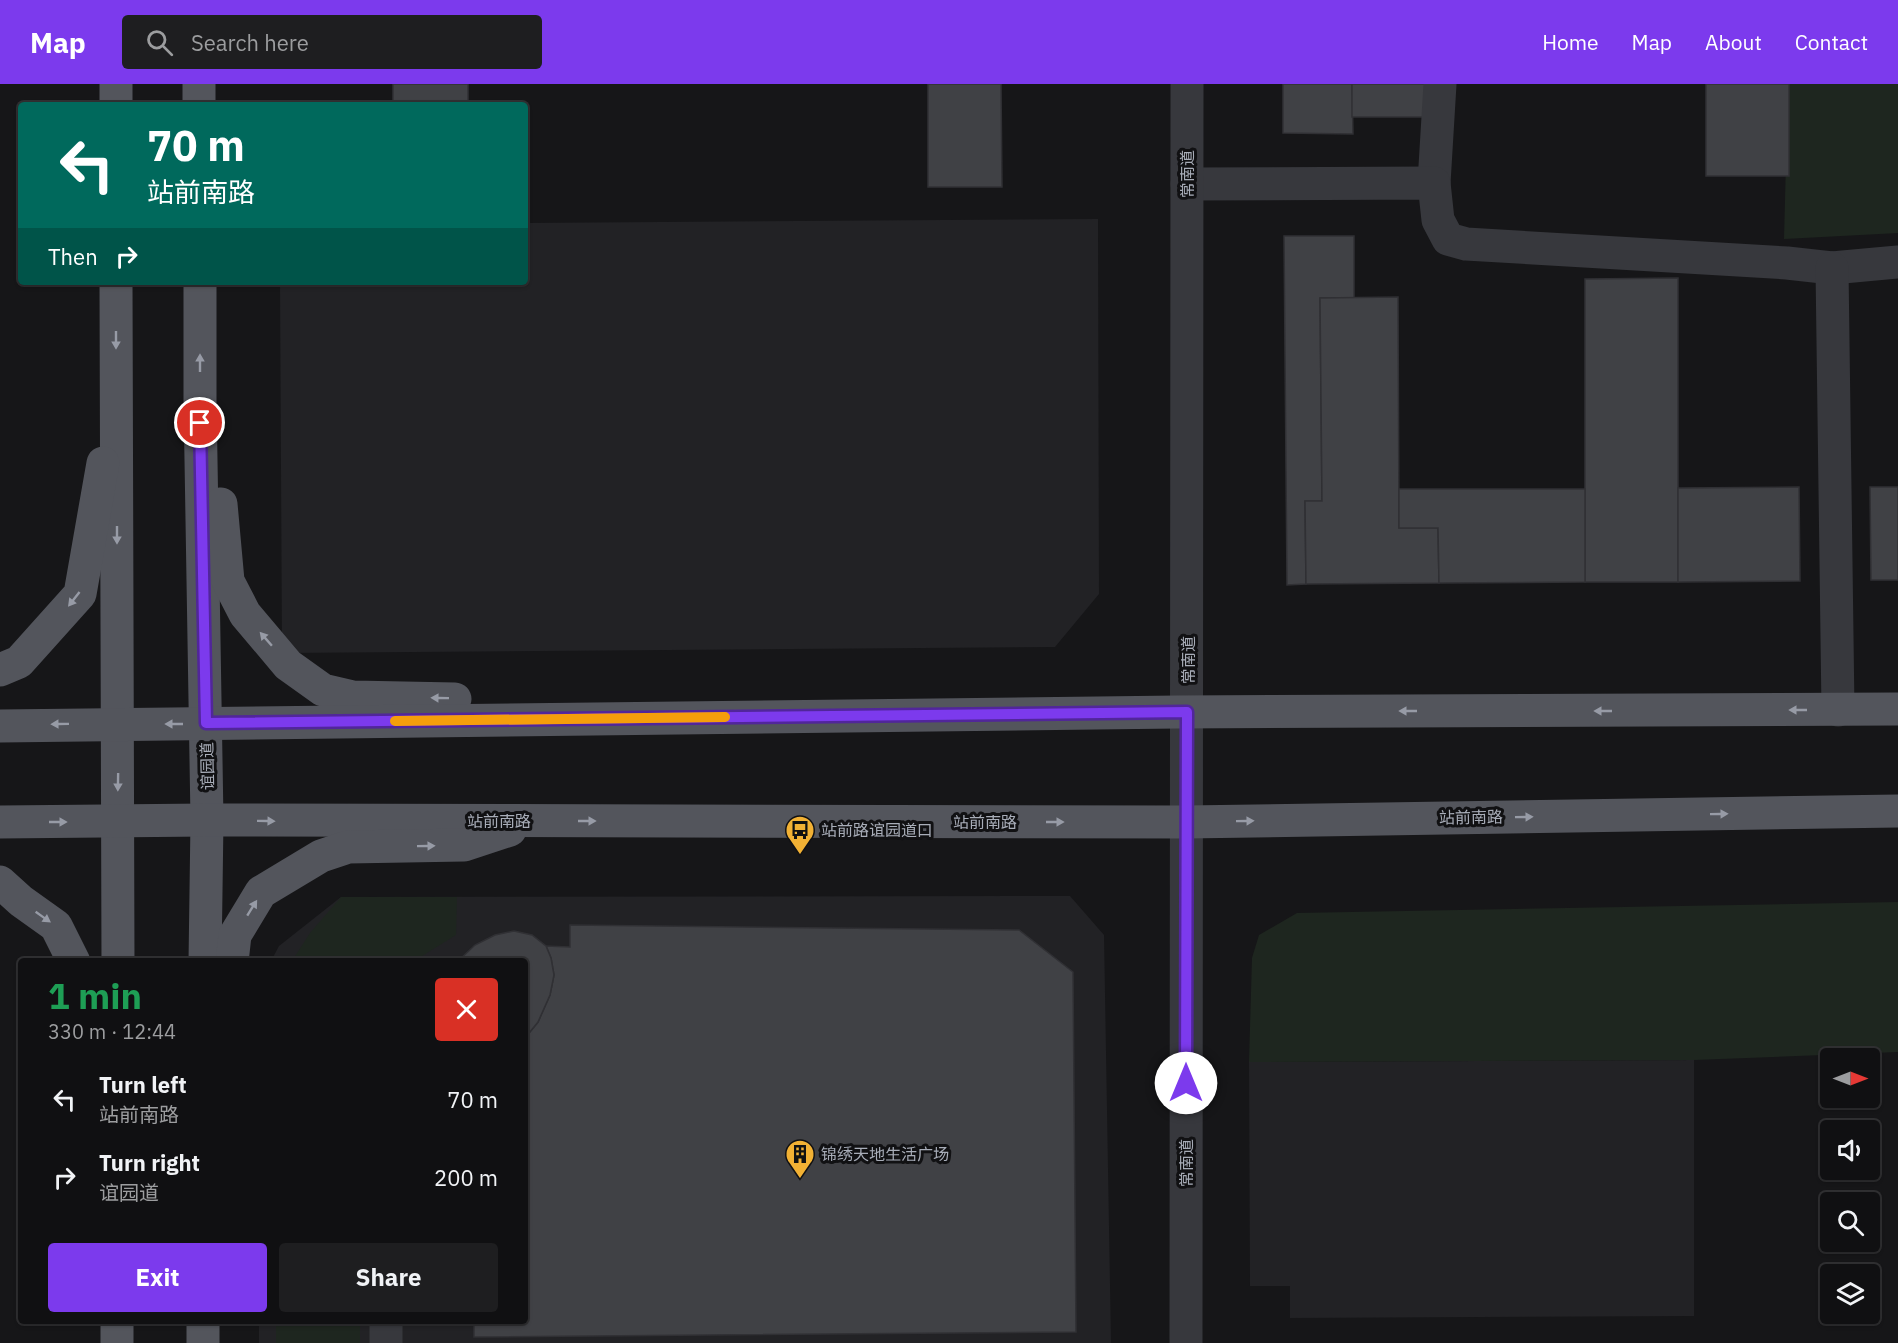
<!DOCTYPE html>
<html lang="en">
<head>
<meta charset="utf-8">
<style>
  body { margin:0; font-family:"IBM Plex Sans","Noto Sans SC",sans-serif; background:#1e1e20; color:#f1f3f6; height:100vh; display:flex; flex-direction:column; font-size:22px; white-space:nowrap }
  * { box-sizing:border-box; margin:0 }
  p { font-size:20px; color:#9c9d9f }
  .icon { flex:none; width:33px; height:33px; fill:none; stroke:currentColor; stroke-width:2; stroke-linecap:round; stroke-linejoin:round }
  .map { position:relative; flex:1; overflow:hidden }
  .drawer { position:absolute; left:18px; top:874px; width:510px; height:366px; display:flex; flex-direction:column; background:#101012; border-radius:6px; box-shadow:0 2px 4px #0004,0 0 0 2px #303032 }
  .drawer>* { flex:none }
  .banner { position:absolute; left:18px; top:18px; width:510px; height:183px; border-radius:6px; box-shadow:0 2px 4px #0004,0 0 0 2px #303032; background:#00695c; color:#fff; overflow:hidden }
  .needle { width:39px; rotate:90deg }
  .buttons { position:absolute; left:1820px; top:964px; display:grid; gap:12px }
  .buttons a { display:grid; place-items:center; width:60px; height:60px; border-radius:6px; background:#101012; box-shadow:0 2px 4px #0004,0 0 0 2px #303032; font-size:30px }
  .pin { position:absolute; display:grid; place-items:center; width:51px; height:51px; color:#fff; margin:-26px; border:3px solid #fff; border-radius:50%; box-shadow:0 2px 6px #0007 }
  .me { position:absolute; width:66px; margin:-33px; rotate:0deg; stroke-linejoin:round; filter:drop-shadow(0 0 4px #0008) }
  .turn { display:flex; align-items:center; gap:21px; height:126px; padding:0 30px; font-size:27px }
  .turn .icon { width:78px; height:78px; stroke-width:2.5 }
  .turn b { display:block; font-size:42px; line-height:51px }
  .then { display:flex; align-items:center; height:57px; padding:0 30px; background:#0003; gap:12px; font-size:22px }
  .round { display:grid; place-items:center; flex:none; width:63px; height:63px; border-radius:6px; background:#1e1e20 }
  .head { display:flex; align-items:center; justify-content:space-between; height:102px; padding:0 30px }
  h1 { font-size:36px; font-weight:700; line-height:45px; color:#1e9e55 }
  .button { display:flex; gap:12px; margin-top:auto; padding:12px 30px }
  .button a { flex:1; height:69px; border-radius:6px; background:#7c3aed; color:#fff; font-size:24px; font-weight:700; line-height:69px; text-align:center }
  .button a+a { background:#1e1e20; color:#f1f3f6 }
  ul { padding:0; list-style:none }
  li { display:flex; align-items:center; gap:18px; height:78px; padding:0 30px }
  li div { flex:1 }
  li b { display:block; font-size:22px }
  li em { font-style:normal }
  header { display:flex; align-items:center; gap:36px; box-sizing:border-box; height:84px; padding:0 30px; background:#7c3aed; color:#fff }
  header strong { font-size:28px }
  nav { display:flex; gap:33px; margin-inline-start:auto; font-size:21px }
  .search { width:420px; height:54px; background:#1e1e20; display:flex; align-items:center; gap:15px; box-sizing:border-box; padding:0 21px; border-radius:6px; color:#9c9d9f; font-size:22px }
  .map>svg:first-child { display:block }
</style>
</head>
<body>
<header>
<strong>Map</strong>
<div class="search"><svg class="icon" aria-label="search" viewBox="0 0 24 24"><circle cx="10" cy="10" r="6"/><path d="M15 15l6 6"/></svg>Search here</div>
<nav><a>Home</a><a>Map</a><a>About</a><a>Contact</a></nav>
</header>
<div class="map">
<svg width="1898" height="1259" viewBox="0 0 1898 1259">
  <rect width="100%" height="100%" fill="#161618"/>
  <g fill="#222225">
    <path d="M1098,135l1,375 -44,53 -773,6 -2,-371h245v-59z"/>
    <path d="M1070,812l34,39 7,408h-852v-21h266v-360l-254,-1 8,-15 62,-49z"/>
    <path d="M1694,976v256l-404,2v-32h-40l-1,-224z"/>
  </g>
  <g fill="#1e261f">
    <path d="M1788,0h110v149l-114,6z"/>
    <path d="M341,813h116l-1,38 -42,26h-122l18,-28z"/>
    <path d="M1898,818v150l-204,8 -445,2 3,-104 7,-23 38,-22z"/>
    <rect x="276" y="1238" width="84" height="21"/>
  </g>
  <g fill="#404145" stroke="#303034" stroke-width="1.5">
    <rect x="393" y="0" width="75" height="21"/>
    <path d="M928,0h73l1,103h-74z"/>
    <path d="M1283,0h69l1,50 -70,-1z"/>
    <rect x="1352" y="0" width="81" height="33"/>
    <rect x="1706" y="0" width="83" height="92"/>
    <path d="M1284,152h70v62h-34l2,203h-17l1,83 -19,1z"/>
    <path d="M1678,194v304h-93v-303z"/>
    <path d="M1398,213l1,231h39l1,55 -133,1 -1,-83h17l-2,-203z"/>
    <path d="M1799,403l1,94 -122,1v-94z"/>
    <path d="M1870,403h28v93h-27z"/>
    <path d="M1399,405h186v93l-146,1 -1,-55h-39z"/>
    <path d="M570,841l449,5 54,42 3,360 -602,5v-15h51v-284l13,-16 12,-27 4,-20 -3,-17 -5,-12 24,1z"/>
    <path d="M514,847l18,4 14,11 5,12 3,17 -4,20 -12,27 -13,16v-76h-68l18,-17 20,-10z"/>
  </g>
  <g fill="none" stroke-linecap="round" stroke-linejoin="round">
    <g stroke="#37383d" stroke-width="33">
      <path d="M1434,99l6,-99"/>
      <path d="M1187,100l247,-1 4,37 10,19 18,5 321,19 45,5 66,-6"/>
      <path d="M1832,184l6,442"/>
      <path d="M386,1238v21"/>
      <path d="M1186,1259l1,-1259"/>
    </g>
    <g stroke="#53555c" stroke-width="33">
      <path d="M116,0v21"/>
      <path d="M199,0v21"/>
      <path d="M116,198l2,680"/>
      <path d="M200,198v118l7,420 -2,142"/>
      <path d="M221,420l7,77 17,33 43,51 35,25 30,7 102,2"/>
      <path d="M0,586l19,-8 61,-68 23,-131"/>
      <path d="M0,642l1177,-14 721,-3"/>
      <path d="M0,738l207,-2 979,2 712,-11"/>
      <path d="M0,798l21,19 35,25 18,36"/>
      <path d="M232,878l3,-27 26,-43 60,-36 27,-9 116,-2 46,-15"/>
      <path d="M117,1259v-21"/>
      <path d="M203,1259v-21"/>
    </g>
  </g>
  <defs><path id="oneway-solid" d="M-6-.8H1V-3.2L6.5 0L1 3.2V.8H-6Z" transform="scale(1.5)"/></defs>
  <g fill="#979ba6">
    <use href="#oneway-solid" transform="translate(116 256) rotate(90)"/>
    <use href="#oneway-solid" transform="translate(200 279) rotate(-90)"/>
    <use href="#oneway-solid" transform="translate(117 451) rotate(90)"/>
    <use href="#oneway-solid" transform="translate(74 515) rotate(128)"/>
    <use href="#oneway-solid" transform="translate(266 555) rotate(-131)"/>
    <use href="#oneway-solid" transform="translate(440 614) rotate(-179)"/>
    <use href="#oneway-solid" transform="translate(1798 626) rotate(180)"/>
    <use href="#oneway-solid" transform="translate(1408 627) rotate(180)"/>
    <use href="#oneway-solid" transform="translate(1603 627) rotate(180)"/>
    <use href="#oneway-solid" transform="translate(60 640) rotate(179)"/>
    <use href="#oneway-solid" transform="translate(174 640) rotate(180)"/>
    <use href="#oneway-solid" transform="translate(118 698) rotate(91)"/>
    <use href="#oneway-solid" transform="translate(1719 730) rotate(-1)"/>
    <use href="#oneway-solid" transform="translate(1524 733) rotate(-1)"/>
    <use href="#oneway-solid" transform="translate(266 737) rotate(1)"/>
    <use href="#oneway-solid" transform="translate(587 737)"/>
    <use href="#oneway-solid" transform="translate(1245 737) rotate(-1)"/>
    <use href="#oneway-solid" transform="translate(58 738)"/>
    <use href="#oneway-solid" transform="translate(1055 738)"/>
    <use href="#oneway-solid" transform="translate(426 762) rotate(-1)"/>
    <use href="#oneway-solid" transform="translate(252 824) rotate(-58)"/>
    <use href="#oneway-solid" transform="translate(43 833) rotate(35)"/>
  </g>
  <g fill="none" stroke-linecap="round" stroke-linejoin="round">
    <g stroke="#51269a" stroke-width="15">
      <path id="route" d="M200,339l6,300 981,-11 -1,371"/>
    </g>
    <use href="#route" stroke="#7c3aed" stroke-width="10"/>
    <path stroke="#f59e0b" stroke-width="10" d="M395,637l330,-4"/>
  </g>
  <defs>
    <g id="bus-pin" transform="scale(1.5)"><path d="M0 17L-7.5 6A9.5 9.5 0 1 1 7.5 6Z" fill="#f2b134" stroke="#111113"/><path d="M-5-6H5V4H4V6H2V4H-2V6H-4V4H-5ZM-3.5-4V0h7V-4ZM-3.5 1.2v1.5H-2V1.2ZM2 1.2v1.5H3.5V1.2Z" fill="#111"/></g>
    <g id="building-pin" transform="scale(1.5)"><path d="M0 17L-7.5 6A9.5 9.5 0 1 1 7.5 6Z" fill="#f2b134" stroke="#111113"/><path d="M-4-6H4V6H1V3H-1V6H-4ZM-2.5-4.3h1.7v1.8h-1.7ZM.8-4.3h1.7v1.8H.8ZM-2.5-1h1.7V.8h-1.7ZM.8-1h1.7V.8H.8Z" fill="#111"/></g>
  </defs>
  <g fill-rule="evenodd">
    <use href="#bus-pin" x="800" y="746"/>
    <use href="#building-pin" x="800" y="1070"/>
  </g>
  <g text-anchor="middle" stroke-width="6" stroke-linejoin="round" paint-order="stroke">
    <g font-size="16" fill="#a8adb8" stroke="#111113">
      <text transform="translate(1187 90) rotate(-90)" y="6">常南道</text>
      <text transform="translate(1188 576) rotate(-90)" y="6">常南道</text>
      <text transform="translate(207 682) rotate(-91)" y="6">谊园道</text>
      <text transform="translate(1471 733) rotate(-1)" y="6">站前南路</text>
      <text x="499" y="743">站前南路</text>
      <text x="985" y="744">站前南路</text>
      <text transform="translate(1186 1079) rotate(-90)" y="6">常南道</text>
    </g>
    <g font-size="16" fill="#a8adb8" stroke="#111113" text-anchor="start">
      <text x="821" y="752">站前路谊园道口</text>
      <text x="821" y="1076">锦绣天地生活广场</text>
    </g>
  </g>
</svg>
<div class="buttons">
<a><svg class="needle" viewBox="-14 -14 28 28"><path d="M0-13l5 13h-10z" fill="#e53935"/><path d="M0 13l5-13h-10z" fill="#9c9d9f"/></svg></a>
<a><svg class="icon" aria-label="sound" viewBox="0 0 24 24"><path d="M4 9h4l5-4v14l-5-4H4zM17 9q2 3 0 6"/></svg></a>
<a><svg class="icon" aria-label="search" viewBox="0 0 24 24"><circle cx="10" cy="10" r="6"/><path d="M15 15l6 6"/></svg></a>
<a><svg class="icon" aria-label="layers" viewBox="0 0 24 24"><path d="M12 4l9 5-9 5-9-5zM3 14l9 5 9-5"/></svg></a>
</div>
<div class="pin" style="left:200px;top:339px;background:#d93025"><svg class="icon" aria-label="arrive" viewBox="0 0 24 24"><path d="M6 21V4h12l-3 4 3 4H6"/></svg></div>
<svg class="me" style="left:1186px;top:999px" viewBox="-20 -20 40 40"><circle r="19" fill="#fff"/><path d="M0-13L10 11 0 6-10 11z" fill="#7c3aed"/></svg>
<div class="banner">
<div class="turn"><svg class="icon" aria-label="left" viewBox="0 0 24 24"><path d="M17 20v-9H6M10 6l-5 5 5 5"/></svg><div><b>70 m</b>站前南路</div></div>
<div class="then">Then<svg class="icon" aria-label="right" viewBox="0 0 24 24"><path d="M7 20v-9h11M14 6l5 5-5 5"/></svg></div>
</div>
<section class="drawer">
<div class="head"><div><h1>1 min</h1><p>330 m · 12:44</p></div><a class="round" style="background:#d93025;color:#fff"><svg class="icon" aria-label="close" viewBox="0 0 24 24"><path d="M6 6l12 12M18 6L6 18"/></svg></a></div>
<ul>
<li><svg class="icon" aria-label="left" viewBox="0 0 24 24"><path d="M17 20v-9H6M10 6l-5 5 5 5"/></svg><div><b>Turn left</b><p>站前南路</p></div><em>70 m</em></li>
<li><svg class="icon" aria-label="right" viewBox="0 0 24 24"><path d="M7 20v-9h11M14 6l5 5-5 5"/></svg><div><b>Turn right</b><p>谊园道</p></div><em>200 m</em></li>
</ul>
<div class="button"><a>Exit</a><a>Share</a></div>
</section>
</div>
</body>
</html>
